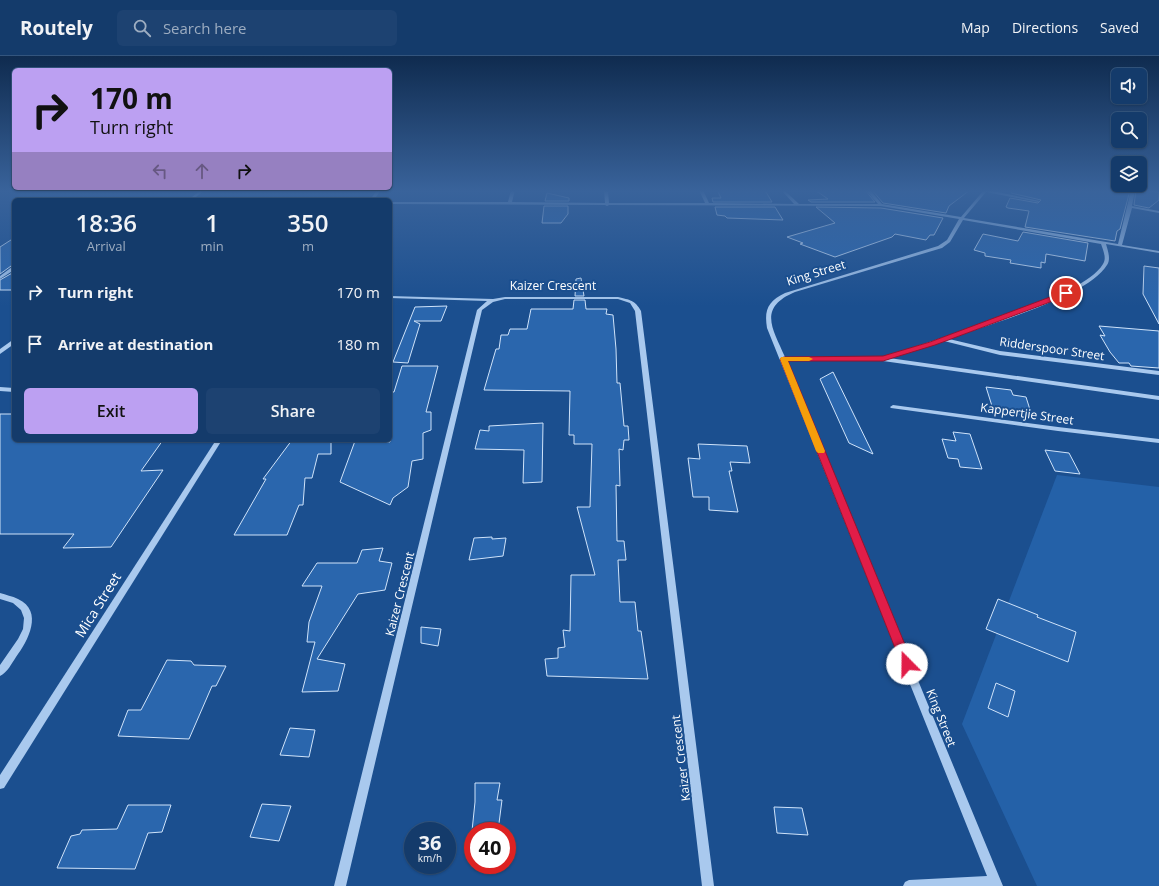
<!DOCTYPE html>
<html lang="en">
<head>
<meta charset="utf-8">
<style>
  body { margin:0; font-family:"Open Sans",sans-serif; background:#1d4271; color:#f1f3f6; height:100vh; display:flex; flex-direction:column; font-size:15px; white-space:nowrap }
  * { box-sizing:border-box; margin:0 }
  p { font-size:13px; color:#9dadc1 }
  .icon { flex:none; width:22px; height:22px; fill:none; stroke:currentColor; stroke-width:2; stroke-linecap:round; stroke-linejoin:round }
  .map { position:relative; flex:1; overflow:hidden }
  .panel { position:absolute; left:12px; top:142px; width:380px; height:244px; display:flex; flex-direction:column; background:#143b6b; border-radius:6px; box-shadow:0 1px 3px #0004,0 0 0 1px #33557e }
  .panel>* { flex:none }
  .hud { position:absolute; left:12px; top:12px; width:380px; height:122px; border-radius:6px; box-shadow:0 1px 3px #0004,0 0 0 1px #33557e; background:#bca0f2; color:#111; overflow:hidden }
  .tools { position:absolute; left:1111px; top:12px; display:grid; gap:8px }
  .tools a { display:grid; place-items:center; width:36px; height:36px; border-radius:6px; background:#143b6b; box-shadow:0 1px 3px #0004,0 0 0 1px #33557e; font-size:20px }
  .speed { position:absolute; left:404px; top:766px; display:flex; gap:8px; font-size:20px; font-weight:700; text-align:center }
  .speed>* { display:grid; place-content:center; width:52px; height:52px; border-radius:50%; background:#143b6b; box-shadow:0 1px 3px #0004,0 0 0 1px #33557e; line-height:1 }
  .speed small { font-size:10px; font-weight:400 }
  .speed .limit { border:6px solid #d22; background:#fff; color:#111 }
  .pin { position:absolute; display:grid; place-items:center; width:34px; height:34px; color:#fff; margin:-17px; border:2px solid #fff; border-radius:50%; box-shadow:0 1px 4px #0007 }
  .me { position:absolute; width:44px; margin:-22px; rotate:338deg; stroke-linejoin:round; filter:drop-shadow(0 0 3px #0008) }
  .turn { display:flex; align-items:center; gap:14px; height:84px; padding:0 12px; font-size:18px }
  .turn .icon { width:52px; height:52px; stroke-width:2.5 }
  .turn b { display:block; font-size:28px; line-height:34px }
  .lanes { display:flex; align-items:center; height:38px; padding:0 12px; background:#0003; justify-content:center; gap:20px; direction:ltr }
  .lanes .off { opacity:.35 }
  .eta { display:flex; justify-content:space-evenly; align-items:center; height:68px; text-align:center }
  .eta b { font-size:24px; font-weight:600; line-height:28px }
  .cta { display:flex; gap:8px; margin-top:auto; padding:8px 12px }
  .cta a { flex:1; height:46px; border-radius:6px; background:#bca0f2; color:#111; font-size:16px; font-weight:600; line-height:46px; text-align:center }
  .cta a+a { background:#1d4271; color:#f1f3f6 }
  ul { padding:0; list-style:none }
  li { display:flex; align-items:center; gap:12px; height:52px; padding:0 12px }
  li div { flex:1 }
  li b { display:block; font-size:15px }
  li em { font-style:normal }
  header { display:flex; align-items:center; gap:24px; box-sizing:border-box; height:56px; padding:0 20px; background:#143b6b; border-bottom:1px solid #33557e }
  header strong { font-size:19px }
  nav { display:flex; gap:22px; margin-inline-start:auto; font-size:14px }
  .search { width:280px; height:36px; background:#1d4271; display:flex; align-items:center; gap:10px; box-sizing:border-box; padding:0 14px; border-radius:6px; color:#9dadc1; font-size:15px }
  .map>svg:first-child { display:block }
</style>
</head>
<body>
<header>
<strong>Routely</strong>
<div class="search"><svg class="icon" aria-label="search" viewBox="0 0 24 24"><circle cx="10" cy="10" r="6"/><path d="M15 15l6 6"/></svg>Search here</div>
<nav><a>Map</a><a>Directions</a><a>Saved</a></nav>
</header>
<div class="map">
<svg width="1159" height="830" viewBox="0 0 1159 830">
  <rect width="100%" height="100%" fill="#1b4f8f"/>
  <path fill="#2461a8" d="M1057,419l102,12v399h-122l-75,-162z"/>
  <g fill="#2a66ad" stroke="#cfe3fa">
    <path d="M717,134h46l3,2 6,10h-59l-1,-4h9z"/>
    <path d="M815,134h50l10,12h-64l-3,-2 20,-1z"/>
    <path d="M872,134h98l-21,16 -3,7 -63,-10z"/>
    <path d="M1013,134h117l-10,39 -3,2 -2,10 -90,-14 4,-16 -21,-3 -2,-1 4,-9 28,5 3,-3 -30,-7z"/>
    <path d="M1136,134l23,2v8l-10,8 -15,-3z"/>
    <path d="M547,137l22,5v3h-24z"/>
    <path d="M544,150h24v8l-7,9h-19z"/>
    <path d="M715,151h60l8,13 -56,-2 -2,-2 -8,-1z"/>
    <path d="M816,151l65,1 62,10 -9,17h-4l-4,5 -31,-6 -3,3 -57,20 -35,-13 3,-1 -16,-6 48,-14z"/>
    <path d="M1023,176l65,11 -3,18 -39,-7 -1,9 -4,-1v6l-31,-5 1,-3 -26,-4v-3l-11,-3 9,-16 35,7z"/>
    <path d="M14,182v28h-3l-11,8v-27z"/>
    <path d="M1144,210l15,2v56l-16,-30z"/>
    <path d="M14,216v18h-14v-10z"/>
    <path d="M581,222l3,18h-9l1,-17z"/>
    <path d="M574,244h11l1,9h21l-1,5 7,1 3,34 1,34h3l4,43h4l1,14h-5l-1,10 -4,-1 1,37 -4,-1 1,56h7l2,19h-8l2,42h15l3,29h3l7,48 -101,-3 -2,-17 13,-1v-10l7,-1 -2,-17 7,1 1,-56h24l-18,-68h13l2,-63h-18v-9h-5l1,-44 -86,-1 12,-41h3l2,-14h7l2,-6h17l4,-20h42z"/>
    <path d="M447,250l-6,15h-27l6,3 -12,39 -15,-1 22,-55z"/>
    <path d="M1099,270l60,5v37l-28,-2 -2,-3h-10l-9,-11 -10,-17 5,1z"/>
    <path d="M402,310h36l-12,46h5v18l-8,3v26l-11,2 -4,26 -15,11 -3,7 -50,-23 15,-41 35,1v-50h4z"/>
    <path d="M833,316l40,82 -24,-11 -29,-64z"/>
    <path d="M986,331l25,3 2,5 13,2 6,19 -24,-3 -2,-5 -14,-2z"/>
    <path d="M0,358h14v26h149l-22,31 22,-1 -52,77 -48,1 11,-14h-74z"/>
    <path d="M543,367l-1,59 -19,1 1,-33 -49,-1 5,-19 9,1v-5z"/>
    <path d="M953,376l17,2 12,35 -22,-2 -2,-8 -10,-1 -6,-19 14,2z"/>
    <path d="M292,384h39v14h-13l-6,24h-7l-2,27h-4l-12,30h-53l32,-56h-3z"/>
    <path d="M698,388l49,2 3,17 -20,-1 2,9h-3l9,41 -29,-2v-13h-16l-5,-39 12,1z"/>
    <path d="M1045,394l24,3 11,21 -25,-3z"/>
    <path d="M492,481v2l14,-1 -3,18 -34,4 5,-22z"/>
    <path d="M383,492l-4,13 13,2 -7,27 -27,4 -41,65 28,5 -7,27 -36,1 13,-50h-8l2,-20 13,-36h-20l15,-23h40l5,-13z"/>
    <path d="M998,543l40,16 -1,2 39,15 -8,30 -82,-33z"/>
    <path d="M421,571l20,2 -3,17 -17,-3z"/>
    <path d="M167,604l24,1 3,4 32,1 -10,20h-4l-23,53 -71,-3 10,-26h13z"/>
    <path d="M996,627l19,8 -7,26 -20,-9z"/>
    <path d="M290,672l25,2 -6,27 -29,-2z"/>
    <path d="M475,727h25l-3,17h5l-4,31h-26l3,-29z"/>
    <path d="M262,748l29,2 -12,35 -29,-4z"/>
    <path d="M128,749h43l-9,27 -14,1 -13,36 -78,-1 14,-32 9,-2 2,-4 35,-1z"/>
    <path d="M774,751l28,1 6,27 -31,-2z"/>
  </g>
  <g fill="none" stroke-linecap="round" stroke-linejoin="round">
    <g fill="#a9c9ee" fill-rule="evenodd">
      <path d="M201,134h4l-13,10h-4z"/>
      <path d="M377,134h4l-7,10h-4z"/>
      <path d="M511,134h4l-3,12 93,1 -1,-13h4l1,13h96l-6,-13h4l6,13 85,1 -11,-12 1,-2 15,14h79l-12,-14h4l12,14 79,13 23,-27h4l52,11 -2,1 -52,-10 -22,26 154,26 13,-54h4l-3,16 27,5v2l-27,-5 -10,37 37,6v2l-53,-9c2,7 5,15 1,21 -19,32 -121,60 -158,74l51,12 159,20v4l-159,-20 -56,-14 -55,17 270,38v4l-276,-39h-97l217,525h-100l2,-4 4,-2 78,-4 -220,-548c-3,-18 1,-27 18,-35l153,-47 9,-6 12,-21 -78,-13 -272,-1 -2,1 -2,-1 -215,-1v-2h118zM963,164l138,24c2,6 6,14 2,20 -15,26 -93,50 -122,60 -32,11 -64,23 -96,32v2l-100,-1c-12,-28 -28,-49 10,-65l147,-44 8,-6z"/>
      <path d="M12,211h2v3l-14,9v-3z"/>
      <path d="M390,240l103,3 12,-2h113c12,3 17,3 23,14l73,575h-12l-67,-575 -5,-8 -12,-4h-113l-12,3 -11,8 -136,576h-12l143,-576 10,-9 -97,-3z"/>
      <path d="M14,283v5l-14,10v-5z"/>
      <path d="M0,331l14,1v4l-14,-1z"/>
      <path d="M893,349l165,22 101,12v4l-101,-12 -167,-23 -1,-1z"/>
      <path d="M216,384h6l-218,348 -4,1v-14z"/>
      <path d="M0,537c6,2 12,3 18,6 26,12 10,42 -2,58 -4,6 -9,16 -16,19v-11l18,-26 5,-10 1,-11 -3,-8 -8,-7 -13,-4z"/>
    </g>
  </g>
  <linearGradient id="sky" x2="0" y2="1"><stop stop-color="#0f2b4f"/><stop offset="0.54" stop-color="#39639b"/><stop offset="1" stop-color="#39639b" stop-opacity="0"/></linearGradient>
  <rect width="1159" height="250" fill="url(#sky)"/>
  <path fill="#e11d48" stroke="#92132f" d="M1066,235l4,2 -1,2 -134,50 -52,16h-95l125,303 -2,4 -4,1 -4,-1 -123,-309 4,-2 99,-1 47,-14z"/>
  <path fill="#f59e0b" d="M781,301h28l4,2 -4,2h-21l37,90 -1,2h-6l-2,-2 -36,-92z"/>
  <g text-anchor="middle" stroke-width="4" stroke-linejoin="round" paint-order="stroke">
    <g font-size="12" fill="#fff" stroke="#1b4f8f">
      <text transform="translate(816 217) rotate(-17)" y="4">King Street</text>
      <text x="553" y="234">Kaizer Crescent</text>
      <text transform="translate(1052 293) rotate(8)" y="4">Ridderspoor Street</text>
      <text transform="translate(1027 358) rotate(8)" y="4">Kappertjie Street</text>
      <text transform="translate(400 538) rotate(-76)" y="4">Kaizer Crescent</text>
      <text transform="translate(941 662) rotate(68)" y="4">King Street</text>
      <text transform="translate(681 702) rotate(-97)" y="4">Kaizer Crescent</text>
    </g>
    <g font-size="14" fill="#fff" stroke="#1b4f8f">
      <text transform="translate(98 549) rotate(-58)" y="5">Mica Street</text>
    </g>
  </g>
</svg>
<div class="tools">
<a><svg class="icon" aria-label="sound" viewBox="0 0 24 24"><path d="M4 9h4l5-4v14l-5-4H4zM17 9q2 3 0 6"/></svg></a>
<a><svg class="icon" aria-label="search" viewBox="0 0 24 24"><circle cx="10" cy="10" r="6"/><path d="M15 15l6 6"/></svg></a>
<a><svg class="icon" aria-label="layers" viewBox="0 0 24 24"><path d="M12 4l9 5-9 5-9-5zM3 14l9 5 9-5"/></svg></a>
</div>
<div class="speed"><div>36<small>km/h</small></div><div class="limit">40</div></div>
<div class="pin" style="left:1066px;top:237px;background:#d93025"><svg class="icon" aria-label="arrive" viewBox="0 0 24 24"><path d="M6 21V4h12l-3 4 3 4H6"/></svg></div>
<svg class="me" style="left:907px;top:608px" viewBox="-20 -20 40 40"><circle r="19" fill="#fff"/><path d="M0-13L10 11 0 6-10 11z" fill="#e11d48"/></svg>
<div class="hud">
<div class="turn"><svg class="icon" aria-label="right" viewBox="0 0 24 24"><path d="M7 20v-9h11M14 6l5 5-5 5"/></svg><div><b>170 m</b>Turn right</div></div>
<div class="lanes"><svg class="icon off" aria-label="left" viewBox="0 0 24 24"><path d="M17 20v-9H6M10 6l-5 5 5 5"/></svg><svg class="icon off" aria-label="ahead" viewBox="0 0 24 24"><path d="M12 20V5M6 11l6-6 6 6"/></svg><svg class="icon" aria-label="right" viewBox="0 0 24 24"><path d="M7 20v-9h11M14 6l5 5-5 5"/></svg></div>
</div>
<section class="panel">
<div class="eta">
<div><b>18:36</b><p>Arrival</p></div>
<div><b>1</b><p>min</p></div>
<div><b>350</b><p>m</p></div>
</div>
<ul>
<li><svg class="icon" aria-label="right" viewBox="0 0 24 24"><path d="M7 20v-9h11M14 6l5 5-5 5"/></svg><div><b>Turn right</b></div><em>170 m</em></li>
<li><svg class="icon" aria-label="arrive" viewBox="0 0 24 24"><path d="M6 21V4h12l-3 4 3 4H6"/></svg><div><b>Arrive at destination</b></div><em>180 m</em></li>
</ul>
<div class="cta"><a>Exit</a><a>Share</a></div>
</section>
</div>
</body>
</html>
